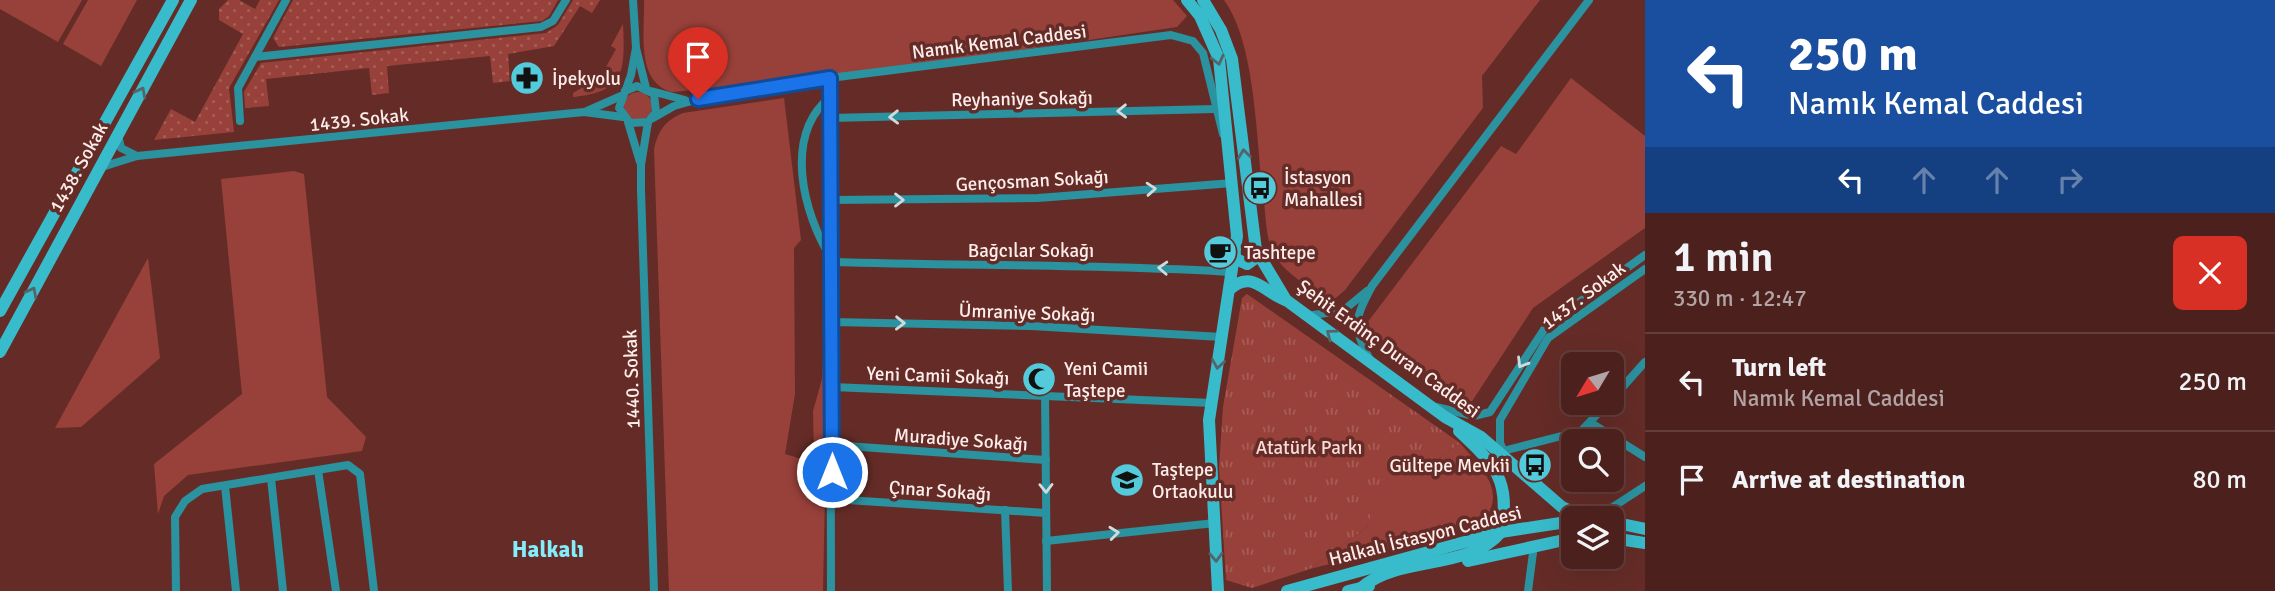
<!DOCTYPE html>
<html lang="en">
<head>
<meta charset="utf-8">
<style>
  body { margin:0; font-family:Signika,sans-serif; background:#532926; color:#f1f3f6; height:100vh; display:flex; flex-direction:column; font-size:26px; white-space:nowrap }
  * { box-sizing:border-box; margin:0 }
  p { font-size:23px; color:#b2a3a4 }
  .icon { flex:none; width:38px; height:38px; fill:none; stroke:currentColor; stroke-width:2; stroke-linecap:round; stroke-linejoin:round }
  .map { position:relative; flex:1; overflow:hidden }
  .side { display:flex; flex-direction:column; background:#4c211d; width:630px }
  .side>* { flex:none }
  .hud { background:#1a4fa0; color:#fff; overflow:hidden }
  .needle { width:46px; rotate:232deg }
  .tools { position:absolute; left:1561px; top:352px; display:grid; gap:14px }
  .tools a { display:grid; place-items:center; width:63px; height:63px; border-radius:10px; background:#4c211d; box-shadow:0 7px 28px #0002,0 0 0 2px #633e3b; font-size:35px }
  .pin { position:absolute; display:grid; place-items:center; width:60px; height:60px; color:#fff; margin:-72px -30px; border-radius:50% 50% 50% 0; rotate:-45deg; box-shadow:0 0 7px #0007 }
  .pin .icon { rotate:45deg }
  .me { position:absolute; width:77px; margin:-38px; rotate:0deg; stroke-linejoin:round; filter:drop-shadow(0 0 5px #0008) }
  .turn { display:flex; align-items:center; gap:24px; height:147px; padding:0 28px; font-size:32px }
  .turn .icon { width:91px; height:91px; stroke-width:2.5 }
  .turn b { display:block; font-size:49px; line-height:60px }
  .lanes { display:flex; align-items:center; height:66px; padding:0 28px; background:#0003; justify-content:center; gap:35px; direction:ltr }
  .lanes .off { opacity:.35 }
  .round { display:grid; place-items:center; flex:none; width:74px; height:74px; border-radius:10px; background:#532926 }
  .summary { display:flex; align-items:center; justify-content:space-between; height:119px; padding:0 28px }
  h1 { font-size:42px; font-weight:600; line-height:52px }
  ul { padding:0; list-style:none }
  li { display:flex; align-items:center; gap:21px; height:98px; padding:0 28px; border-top:2px solid #633e3b }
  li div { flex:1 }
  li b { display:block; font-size:26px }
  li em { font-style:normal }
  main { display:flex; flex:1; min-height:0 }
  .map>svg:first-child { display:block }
</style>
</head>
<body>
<main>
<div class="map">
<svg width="1645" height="591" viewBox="0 0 1645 591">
  <defs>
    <pattern id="park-tufts" width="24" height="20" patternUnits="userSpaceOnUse" patternTransform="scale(1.75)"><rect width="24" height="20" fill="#98413a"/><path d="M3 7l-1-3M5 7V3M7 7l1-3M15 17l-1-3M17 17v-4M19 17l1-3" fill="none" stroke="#a75d57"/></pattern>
    <pattern id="garden-dots" width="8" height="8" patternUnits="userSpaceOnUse" patternTransform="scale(1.75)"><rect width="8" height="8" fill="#98413a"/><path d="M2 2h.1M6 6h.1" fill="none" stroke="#a75d57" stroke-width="1.8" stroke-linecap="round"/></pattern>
  </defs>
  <rect width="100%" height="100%" fill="#652c27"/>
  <g fill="#98413a">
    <path d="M0,0h82l-24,42 -58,-33z"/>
    <path d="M88,0h49l-36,66 -38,-22z"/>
    <path d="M644,0h529l14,16 -10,11 -347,51 -158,14c-37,-10 -27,-61 -28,-92z"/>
    <path d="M1224,0h316l-58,76 1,32 -138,182 -14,12c-18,-14 -46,-27 -57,-48 -8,-14 -8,-36 -10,-52 -8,-56 -7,-157 -40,-202z"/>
    <path d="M623,24c2,46 3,68 -50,73v-4l17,-10 6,2 20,-36 -5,-3z"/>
    <path d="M1571,78l74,58v92l-112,80 -66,101 -96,-70 -4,-16 134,-177 15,8z"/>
    <circle cx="638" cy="106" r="14"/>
    <path d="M784,98l17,142 -7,8 1,146 -10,60 20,6 9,-6 -1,-43 9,-32 2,-37h4l-5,249h-154l-15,-442c5,-20 11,-28 29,-36z"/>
    <path d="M294,171l10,3 23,223 39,40 -4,14 -174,24 -24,21 -6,18 -4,-50 88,-70 -21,-215z"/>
    <path d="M148,258l12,100 -79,69 -26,1z"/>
    <path d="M1460,443c23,27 50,50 19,83l-169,43 57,-42 5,-19z"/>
  </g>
  <path fill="url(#park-tufts)" d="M1247,294l213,149 -87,65 -6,19 -57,42 -58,19 -26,-8 -7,-113 4,-60 19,-109z"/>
  <g fill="url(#garden-dots)">
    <path d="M228,0h11l16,9 5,-9h19l-50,88 5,44 -80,8 17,-31 24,13 48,-88 -24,-14v-11z"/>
    <path d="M293,0h265l-9,16 -7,5 -263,26 -6,-9z"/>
    <path d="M573,0h27l-8,13 -12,-7 -26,40 -46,8 2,27 -17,2 -3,-27 -103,10 2,27 -17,2 -3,-27 -103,11 3,27 -24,2 -1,-16 17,-29 285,-30 12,-8z"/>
  </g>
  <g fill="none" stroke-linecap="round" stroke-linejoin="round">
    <g stroke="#2b929f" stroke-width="8">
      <path d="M633,0l3,48 10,40"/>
      <path d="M255,57l286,-30 12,-6 13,-21"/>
      <path d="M830,78l1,513"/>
      <path d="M625,91l12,-5 17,8 2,18 -8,10 -18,1 -11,-15 12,-33 5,-27"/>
      <path d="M651,91l34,9"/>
      <path d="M830,97c-47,39 -27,116 1,161"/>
      <path d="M587,111l34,-15"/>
      <path d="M653,118l21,-12 18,-5 138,-23 341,-43 22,6 10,12 20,81"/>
      <path d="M830,118l385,-9"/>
      <path d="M240,121l-2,-33 48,-88"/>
      <path d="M628,122l12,40"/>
      <path d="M648,122l-7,43v25l13,401"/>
      <path d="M118,135l3,13 16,8"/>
      <path d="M102,167l35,-11 447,-44 39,5"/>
      <path d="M831,200l207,-2 195,-15"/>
      <path d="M831,262c133,4 267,2 400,10"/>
      <path d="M1308,316l36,-6 23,-19"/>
      <path d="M831,322l200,4 191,11"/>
      <path d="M1369,358c-17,-32 -14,-40 3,-72l217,-286"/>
      <path d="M832,387l380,16"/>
      <path d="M1045,395l2,196"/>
      <path d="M1612,399l33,-37"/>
      <path d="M1436,407l38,9 16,-4 57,-87 98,-70"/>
      <path d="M1591,423l54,34"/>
      <path d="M832,445l214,15"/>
      <path d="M1503,451l78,-20 28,-29"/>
      <path d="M1506,456l-6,-13v-23l48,-82 97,-69"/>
      <path d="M318,470l18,121"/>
      <path d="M271,478l12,113"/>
      <path d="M225,486l11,105"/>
      <path d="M832,499l214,14"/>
      <path d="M1005,510l3,81"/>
      <path d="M1596,518l49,-32"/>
      <path d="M1046,541l169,-18"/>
      <path d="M176,591l-1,-74 10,-16 17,-12 146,-24 12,9 14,117"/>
      <path d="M1528,591l6,-46"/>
    </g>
    <g stroke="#38bbcb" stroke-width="12">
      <path d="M1187,0l13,16 19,43 18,177 -28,184 9,171"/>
      <path d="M1203,0l18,30 11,29 24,191 30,50 159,117 36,20 81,70 23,11"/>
      <path d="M1234,252l2,7 11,5 7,-5 2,-9"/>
      <path d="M1229,290c22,-21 34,1 56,10"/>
      <path d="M0,311l173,-311"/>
      <path d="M0,352l191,-352"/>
      <path d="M1612,522l33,7"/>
      <path d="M1612,538l33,5"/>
      <path d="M1468,561l105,-23"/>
      <path d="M1361,588c38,-33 107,-17 140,-56 10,-52 -6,-67 -42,-101"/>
      <path d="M1287,591l214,-59 72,-11"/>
      <path d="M1348,591l21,-5"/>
    </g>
  </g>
  <defs><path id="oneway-chevron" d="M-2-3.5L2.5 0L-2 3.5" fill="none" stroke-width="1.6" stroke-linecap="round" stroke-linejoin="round" transform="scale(1.75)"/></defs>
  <g stroke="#536569">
    <use href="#oneway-chevron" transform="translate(1218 60) rotate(76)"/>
    <use href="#oneway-chevron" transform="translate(141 92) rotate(-62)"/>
    <use href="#oneway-chevron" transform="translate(1244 154) rotate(-97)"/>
    <use href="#oneway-chevron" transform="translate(32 292) rotate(-62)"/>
    <use href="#oneway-chevron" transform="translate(1331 334) rotate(-143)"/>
    <use href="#oneway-chevron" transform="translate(1218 364) rotate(99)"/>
    <use href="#oneway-chevron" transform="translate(1216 557) rotate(88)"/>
  </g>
  <g stroke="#d2dbdc">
    <use href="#oneway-chevron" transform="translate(1122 111) rotate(179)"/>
    <use href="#oneway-chevron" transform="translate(894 117) rotate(179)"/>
    <use href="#oneway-chevron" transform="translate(1151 189) rotate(-4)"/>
    <use href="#oneway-chevron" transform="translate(899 200)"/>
    <use href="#oneway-chevron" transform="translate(1163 268) rotate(-177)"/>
    <use href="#oneway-chevron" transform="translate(900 323) rotate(1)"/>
    <use href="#oneway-chevron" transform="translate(1522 363) rotate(121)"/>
    <use href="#oneway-chevron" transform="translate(1046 488) rotate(89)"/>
    <use href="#oneway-chevron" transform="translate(1114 533) rotate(-6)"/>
  </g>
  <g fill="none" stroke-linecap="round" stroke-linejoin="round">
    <g stroke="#114b97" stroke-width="18">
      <path id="route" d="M698,99l132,-21 2,394"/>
    </g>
    <use href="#route" stroke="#1a73e8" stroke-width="12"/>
  </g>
  <defs>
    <g id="pharmacy-disc" transform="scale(1.75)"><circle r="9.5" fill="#53cbda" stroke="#652c27"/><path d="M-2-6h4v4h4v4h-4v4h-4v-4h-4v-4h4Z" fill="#111"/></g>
    <g id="bus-disc" transform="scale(1.75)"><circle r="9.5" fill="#53cbda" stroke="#652c27"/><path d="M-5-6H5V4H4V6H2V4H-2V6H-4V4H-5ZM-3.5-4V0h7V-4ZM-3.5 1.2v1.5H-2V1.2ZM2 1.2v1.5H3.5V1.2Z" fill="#111"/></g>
    <g id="cafe-disc" transform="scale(1.75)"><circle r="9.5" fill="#53cbda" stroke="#652c27"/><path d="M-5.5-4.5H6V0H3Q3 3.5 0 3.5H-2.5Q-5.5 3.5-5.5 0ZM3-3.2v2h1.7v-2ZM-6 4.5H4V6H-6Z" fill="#111"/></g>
    <g id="mosque-disc" transform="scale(1.75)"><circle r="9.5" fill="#53cbda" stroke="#652c27"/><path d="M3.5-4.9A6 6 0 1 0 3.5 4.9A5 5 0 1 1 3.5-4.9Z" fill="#111"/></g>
    <g id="school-disc" transform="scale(1.75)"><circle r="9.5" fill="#53cbda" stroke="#652c27"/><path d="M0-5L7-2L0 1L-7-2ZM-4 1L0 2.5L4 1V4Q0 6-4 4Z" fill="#111"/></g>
  </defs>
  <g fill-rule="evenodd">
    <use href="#pharmacy-disc" x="527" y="78"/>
    <use href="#bus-disc" x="1260" y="188"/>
    <use href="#cafe-disc" x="1220" y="252"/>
    <use href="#mosque-disc" x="1039" y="379"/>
    <use href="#bus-disc" x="1535" y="465"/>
    <use href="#school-disc" x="1127" y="480"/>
  </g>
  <g text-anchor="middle" stroke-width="7" stroke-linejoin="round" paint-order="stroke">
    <g font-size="19" fill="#fcedeb" stroke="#652c27">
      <text transform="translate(999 41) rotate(-7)" y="7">Namık Kemal Caddesi</text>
      <text transform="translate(1022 98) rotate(-1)" y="7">Reyhaniye Sokağı</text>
      <text transform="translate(359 119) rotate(-6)" y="7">1439. Sokak</text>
      <text transform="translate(78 167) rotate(-61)" y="7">1438. Sokak</text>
      <text transform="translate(1032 180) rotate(-3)" y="7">Gençosman Sokağı</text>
      <text x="1031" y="257">Bağcılar Sokağı</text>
      <text transform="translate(1583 295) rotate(-37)" y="7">1437. Sokak</text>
      <text transform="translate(1027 312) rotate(2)" y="7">Ümraniye Sokağı</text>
      <text transform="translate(1389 348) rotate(36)" y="7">Şehit Erdinç Duran Caddesi</text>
      <text transform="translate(938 375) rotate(2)" y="7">Yeni Camii Sokağı</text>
      <text transform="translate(631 379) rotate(-92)" y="7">1440. Sokak</text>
      <text transform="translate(961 439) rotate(4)" y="7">Muradiye Sokağı</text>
      <text transform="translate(940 490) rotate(4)" y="7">Çınar Sokağı</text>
      <text transform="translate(1425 535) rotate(-14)" y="7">Halkalı İstasyon Caddesi</text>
    </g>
    <g font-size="19" fill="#fcedeb" stroke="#652c27" text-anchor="start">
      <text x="552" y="85">İpekyolu</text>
      <text x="1284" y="184">İstasyon<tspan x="1284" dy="22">Mahallesi</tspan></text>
      <text x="1244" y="259">Tashtepe</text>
      <text x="1064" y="375">Yeni Camii<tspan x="1064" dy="22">Taştepe</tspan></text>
      <text x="1510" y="472" text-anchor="end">Gültepe Mevkii</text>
      <text x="1152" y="476">Taştepe<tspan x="1152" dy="22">Ortaokulu</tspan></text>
    </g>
    <g font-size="19" fill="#f9dad6" stroke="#652c27">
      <text x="1309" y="454">Atatürk Parkı</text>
    </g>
    <g font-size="23" font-weight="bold" fill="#83edfb" stroke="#652c27">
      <text x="548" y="557">Halkalı</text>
    </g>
  </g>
</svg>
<div class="tools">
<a><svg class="needle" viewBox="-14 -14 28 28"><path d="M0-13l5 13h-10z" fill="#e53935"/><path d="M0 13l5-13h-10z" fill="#b2a3a4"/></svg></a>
<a><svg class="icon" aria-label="search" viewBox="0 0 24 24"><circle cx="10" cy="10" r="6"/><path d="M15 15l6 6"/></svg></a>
<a><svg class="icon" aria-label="layers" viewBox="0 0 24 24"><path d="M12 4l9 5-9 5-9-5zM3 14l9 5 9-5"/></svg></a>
</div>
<div class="pin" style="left:698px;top:99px;background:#d93025"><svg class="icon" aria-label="arrive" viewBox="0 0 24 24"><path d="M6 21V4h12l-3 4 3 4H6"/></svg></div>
<svg class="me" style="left:832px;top:472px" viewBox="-20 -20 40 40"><circle r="17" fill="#1a73e8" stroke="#fff" stroke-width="3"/><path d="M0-11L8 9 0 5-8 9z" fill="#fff"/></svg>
</div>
<section class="side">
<div class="hud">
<div class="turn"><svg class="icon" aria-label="left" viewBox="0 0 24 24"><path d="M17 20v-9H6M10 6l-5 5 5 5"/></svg><div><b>250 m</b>Namık Kemal Caddesi</div></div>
<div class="lanes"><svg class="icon" aria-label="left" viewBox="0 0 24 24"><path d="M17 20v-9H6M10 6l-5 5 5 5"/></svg><svg class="icon off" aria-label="ahead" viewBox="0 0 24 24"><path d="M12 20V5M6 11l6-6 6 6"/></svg><svg class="icon off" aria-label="ahead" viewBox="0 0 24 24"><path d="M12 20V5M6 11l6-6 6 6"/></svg><svg class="icon off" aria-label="right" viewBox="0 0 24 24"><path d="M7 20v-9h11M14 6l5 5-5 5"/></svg></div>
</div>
<div class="summary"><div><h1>1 min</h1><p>330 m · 12:47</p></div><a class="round" style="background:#d93025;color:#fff"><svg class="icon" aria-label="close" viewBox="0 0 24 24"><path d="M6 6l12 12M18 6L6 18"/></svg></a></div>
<ul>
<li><svg class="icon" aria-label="left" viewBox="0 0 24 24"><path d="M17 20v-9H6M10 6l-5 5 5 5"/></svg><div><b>Turn left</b><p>Namık Kemal Caddesi</p></div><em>250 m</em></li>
<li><svg class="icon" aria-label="arrive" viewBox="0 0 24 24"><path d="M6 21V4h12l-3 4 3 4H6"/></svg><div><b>Arrive at destination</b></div><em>80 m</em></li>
</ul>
</section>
</main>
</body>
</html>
